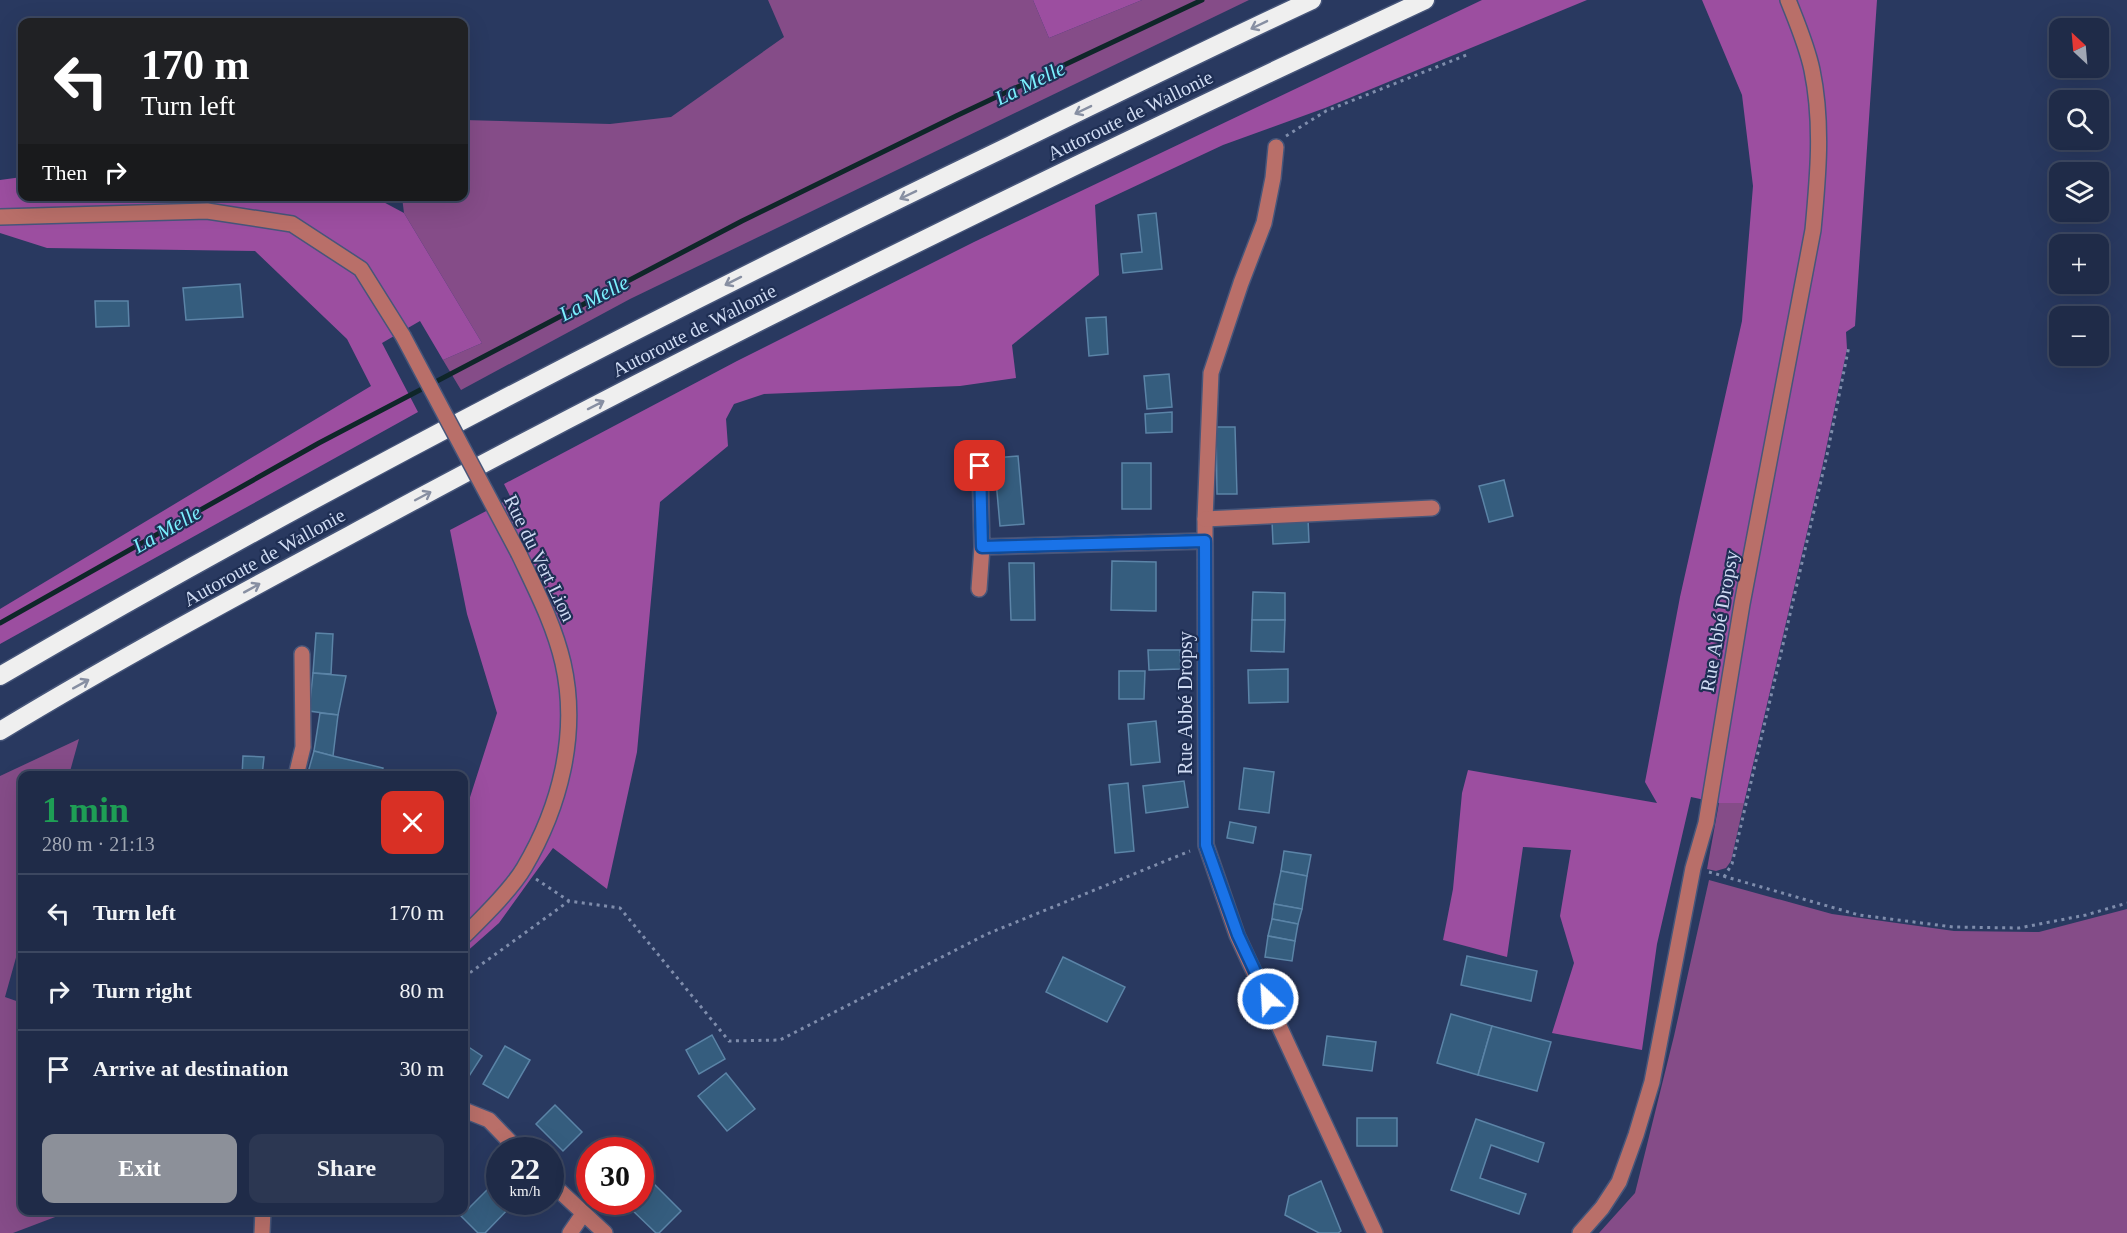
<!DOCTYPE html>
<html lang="en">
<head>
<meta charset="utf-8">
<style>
  body { margin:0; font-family:Georgia,serif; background:#2c3752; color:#f1f3f6; height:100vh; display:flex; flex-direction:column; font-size:22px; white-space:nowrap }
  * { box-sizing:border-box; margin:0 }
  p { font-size:20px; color:#a1a7b4 }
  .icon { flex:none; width:33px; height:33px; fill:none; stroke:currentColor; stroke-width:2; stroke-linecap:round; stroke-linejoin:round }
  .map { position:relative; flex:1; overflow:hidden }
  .drawer { position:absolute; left:18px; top:771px; width:450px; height:444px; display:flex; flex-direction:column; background:#1f2b48; border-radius:12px; box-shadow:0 6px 24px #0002,0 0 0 2px #3c4760 }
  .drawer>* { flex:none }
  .banner { position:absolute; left:18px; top:18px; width:450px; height:183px; border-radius:12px; box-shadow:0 6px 24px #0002,0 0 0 2px #3c4760; background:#202124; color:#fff; overflow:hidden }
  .needle { width:39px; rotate:334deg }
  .buttons { position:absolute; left:2049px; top:18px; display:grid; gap:12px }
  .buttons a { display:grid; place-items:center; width:60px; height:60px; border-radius:12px; background:#1f2b48; box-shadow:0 6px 24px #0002,0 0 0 2px #3c4760; font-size:30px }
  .speed { position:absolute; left:486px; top:1137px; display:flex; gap:12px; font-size:30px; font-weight:700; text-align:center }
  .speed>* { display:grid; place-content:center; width:78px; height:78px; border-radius:50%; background:#1f2b48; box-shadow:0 6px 24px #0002,0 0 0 2px #3c4760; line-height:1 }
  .speed small { font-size:15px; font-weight:400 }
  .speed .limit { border:9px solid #d22; background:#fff; color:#111 }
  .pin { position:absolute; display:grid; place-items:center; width:51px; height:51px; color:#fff; margin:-26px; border-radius:12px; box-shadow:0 3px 9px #0006 }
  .me { position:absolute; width:66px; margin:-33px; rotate:335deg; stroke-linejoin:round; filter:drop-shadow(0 0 4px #0008) }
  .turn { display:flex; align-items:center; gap:21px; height:126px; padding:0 24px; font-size:27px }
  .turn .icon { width:78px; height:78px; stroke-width:2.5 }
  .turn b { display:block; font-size:42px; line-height:51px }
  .then { display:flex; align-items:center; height:57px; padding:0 24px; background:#0003; gap:12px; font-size:22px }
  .round { display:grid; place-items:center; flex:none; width:63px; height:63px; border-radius:12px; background:#2c3752 }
  .overview { display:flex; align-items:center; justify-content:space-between; height:102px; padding:0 24px }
  h1 { font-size:36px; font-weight:700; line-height:45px; color:#1e9e55 }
  .action { display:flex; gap:12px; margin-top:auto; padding:12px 24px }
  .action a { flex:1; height:69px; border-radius:12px; background:#8c9099; color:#fff; font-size:24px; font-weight:700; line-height:69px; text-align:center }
  .action a+a { background:#2c3752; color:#f1f3f6 }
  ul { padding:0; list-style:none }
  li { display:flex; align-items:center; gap:18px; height:78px; padding:0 24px; border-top:2px solid #3c4760 }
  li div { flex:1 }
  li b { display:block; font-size:22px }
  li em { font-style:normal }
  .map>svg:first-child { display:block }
</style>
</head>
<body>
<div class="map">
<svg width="2127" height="1233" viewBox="0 0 2127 1233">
  <rect width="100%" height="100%" fill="#293960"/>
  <g fill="#854c88">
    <path d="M768,0h265l16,38 93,-38h107l-619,299 -169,91 -18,-30 39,-17 -78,-130 -2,-16 62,-1v-76l146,4 61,-7 113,-80z"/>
    <path d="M79,739l-10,36 -47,1v160l-17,61 17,6v207l49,1 -58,22h-13v-457z"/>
    <path d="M1719,803h25l-13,58 -5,7 -10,3 -9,-2z"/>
    <path d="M1709,880l123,34 122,17 85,1 88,-23v324h-528l36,-40 39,-157z"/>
  </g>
  <g fill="#9c4ea0">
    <path d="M1033,0h109l-93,38z"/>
    <path d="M1482,0h105l-262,108 -102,37 -128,60 4,70 -87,70 4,33 -56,8 -196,8 -30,10 -8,15 2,27 -68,56 -23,250 -30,137 -54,-41 -54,75 -35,31v-138l33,-103 -30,-99 -17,-84 61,-32 -7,-14 233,-123 237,-119z"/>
    <path d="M1702,0h175l-22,326 -9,6 1,17 -25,119 -78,335h-25l-28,-6 -34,147 -15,106 -90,-17 22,-70 -14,-47 11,-66 -48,-3 -16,110 -64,-17 10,-51 9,-96 6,-23 189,33 -12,-21 35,-185 62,-276 11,-135 -11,-91z"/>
    <path d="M22,177v19l352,1 30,16 78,130 -39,17 -23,-39 -38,22 36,69 -418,232v-35l371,-223 -24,-47 -92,-88 -208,-3 -47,-15v-53z"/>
  </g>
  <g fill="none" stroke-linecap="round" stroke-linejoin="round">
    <path stroke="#0f2629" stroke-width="5" d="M0,623l319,-180 423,-222 214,-105 246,-116"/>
  </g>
  <g fill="#355d7e" stroke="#5b84a7" stroke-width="1.5">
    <path d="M1156,213l6,56 -39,4 -2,-19 21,-2 -4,-37z"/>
    <path d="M240,284l3,33 -57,3 -3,-32z"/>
    <path d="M95,301h33l1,25 -33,1z"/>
    <path d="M1106,317l2,37 -19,2 -3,-38z"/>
    <path d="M1169,374l3,33 -25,2 -3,-33z"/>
    <path d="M1172,412v20l-26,1 -1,-19z"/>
    <path d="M1216,427h19l2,67h-20z"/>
    <path d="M1018,456l6,68 -24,2 -6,-68z"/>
    <rect x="1122" y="463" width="29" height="46"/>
    <path d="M1504,480l9,36 -24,6 -10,-36z"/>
    <path d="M1308,519l1,23 -36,2 -1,-23z"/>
    <path d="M1112,561l44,1v49l-45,-1z"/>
    <path d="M1009,563h25l1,57h-24z"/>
    <path d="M1253,592l32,1v27h-33z"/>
    <path d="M1252,620h33l-1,32 -33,-1z"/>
    <path d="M316,633l17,1 -2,40 -18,-1z"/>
    <path d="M1148,650h32l1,19 -32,1z"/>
    <path d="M1288,669v33l-39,1 -1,-33z"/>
    <path d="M1119,671h26l-1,28h-25z"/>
    <path d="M313,673l33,3 -8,39 -29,-4z"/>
    <path d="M320,713l18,2 -5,41 -19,-5z"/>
    <path d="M1156,721l4,41 -29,3 -3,-41z"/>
    <path d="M314,751l19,5 50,12 -2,8h-74z"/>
    <path d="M243,756l21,1 -2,19h-20z"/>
    <path d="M1244,768l30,4 -5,41 -30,-4z"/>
    <path d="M1184,781l4,26 -42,6 -3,-27z"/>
    <path d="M1128,783l6,68 -19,2 -6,-68z"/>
    <path d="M1230,822l26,5 -3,16 -26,-5z"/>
    <path d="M1284,851l27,4 -4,21 -26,-5z"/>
    <path d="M1281,871l26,5 -5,33 -28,-5z"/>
    <path d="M1274,904l28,5 -4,15 -26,-5z"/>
    <path d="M1272,919l26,5 -3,17 -27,-5z"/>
    <path d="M1268,936l27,5 -3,20 -27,-4z"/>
    <path d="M1467,956l70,15 -6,30 -70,-16z"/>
    <path d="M1063,957l62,30 -18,35 -61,-30z"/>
    <path d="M1451,1014l41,12 -14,49 -41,-12z"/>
    <path d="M1492,1026l59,16 -14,49 -59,-16z"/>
    <path d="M712,1035l13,24 -26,15 -13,-24z"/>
    <path d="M1327,1036l49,6 -4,29 -49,-6z"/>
    <path d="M464,1044l18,12 -18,28z"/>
    <path d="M505,1046l25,14 -22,38 -25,-14z"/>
    <path d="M726,1073l29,36 -28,22 -29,-35z"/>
    <path d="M555,1105l27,27 -19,19 -27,-27z"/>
    <rect x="1357" y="1118" width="40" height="28"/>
    <path d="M1476,1119l68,24 -6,19 -47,-17 -11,33 46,16 -7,20 -68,-24z"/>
    <path d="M500,1177v25h15l-30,31h-7l-17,-17z"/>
    <path d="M651,1181l30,30 -22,22h-3l-29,-28 4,-3h9v-11z"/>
    <path d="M1321,1181l20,50 -3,2h-19l-34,-18 4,-19z"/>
  </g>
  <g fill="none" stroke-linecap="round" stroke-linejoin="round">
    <g stroke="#47567a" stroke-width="18">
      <g id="minor">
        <path d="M1276,147l-3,31 -9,45 -23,60 -30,90 -6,146 1,326 31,90 138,298"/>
        <path d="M0,217l207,-6 85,13 69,45 42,67"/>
        <path d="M980,466l2,81 223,-6"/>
        <path d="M1205,519l227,-11"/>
        <path d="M979,589l3,-42"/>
        <path d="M296,776l7,-29 -1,-93"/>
        <path d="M464,936c18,-18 47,-46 60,-68 36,-61 55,-134 39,-205 -9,-39 -27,-73 -44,-109"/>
        <path d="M464,1110l25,10 29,30"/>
        <path d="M550,1182l55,51"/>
        <path d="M262,1233l1,-23"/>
        <path d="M570,1233l13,-19"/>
        <path d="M1580,1233l22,-25 17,-26 17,-47 16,-53 41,-214 13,-45 36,-219 71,-374c5,-53 10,-107 -1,-160 -5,-24 -15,-47 -24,-70"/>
      </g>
    </g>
    <g stroke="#47567a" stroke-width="21">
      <g id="highway">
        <path d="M0,676c329,-192 668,-366 1011,-531 100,-49 200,-98 301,-145"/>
        <path d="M0,731c135,-82 276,-156 415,-231 331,-177 669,-341 1010,-500"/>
      </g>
    </g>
    <g stroke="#7f8dac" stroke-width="3" stroke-dasharray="3 4.5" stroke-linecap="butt">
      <path d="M1286,136l40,-25 143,-57"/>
      <path d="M1709,872l150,43 94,12 66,1 67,-13 41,-12"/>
      <path d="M1724,877l8,-13 95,-409 22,-109"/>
      <path d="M536,879l33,22"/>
      <path d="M464,977l105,-76 51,7 109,133 51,-1 207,-106 203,-83"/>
    </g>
    <use href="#minor" stroke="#b96f69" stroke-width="15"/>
    <use href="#highway" stroke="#efefef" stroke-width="18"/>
    <g stroke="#47567a" stroke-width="18" stroke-linecap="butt">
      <path id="minor-bridge" d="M403,336l116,218"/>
    </g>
    <use href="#minor-bridge" stroke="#b96f69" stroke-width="15"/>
  </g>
  <defs><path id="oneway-shaft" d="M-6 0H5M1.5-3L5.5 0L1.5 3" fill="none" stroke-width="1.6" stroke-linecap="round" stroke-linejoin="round" transform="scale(1.5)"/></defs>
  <g stroke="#878fa2">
    <use href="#oneway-shaft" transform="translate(1259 25) rotate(154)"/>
    <use href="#oneway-shaft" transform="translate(1083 110) rotate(154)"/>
    <use href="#oneway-shaft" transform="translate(908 195) rotate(154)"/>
    <use href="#oneway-shaft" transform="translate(733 281) rotate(153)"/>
    <use href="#oneway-shaft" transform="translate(596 405) rotate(-27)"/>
    <use href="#oneway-shaft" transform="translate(423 496) rotate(-28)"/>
    <use href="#oneway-shaft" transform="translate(252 588) rotate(-29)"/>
    <use href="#oneway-shaft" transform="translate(81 684) rotate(-29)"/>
  </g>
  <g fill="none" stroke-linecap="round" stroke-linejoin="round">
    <g stroke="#114b97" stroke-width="15">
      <path id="route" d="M980,466l2,81 223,-6 1,304 32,90 30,64"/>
    </g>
    <use href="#route" stroke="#1a73e8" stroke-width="10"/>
  </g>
  <g text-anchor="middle" stroke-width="4.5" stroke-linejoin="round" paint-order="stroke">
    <g font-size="20" fill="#cfdbf3" stroke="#1f2f54">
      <text transform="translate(1130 115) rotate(-26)" y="7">Autoroute de Wallonie</text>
      <text transform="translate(694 330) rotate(-27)" y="7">Autoroute de Wallonie</text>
      <text transform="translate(264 557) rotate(-29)" y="7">Autoroute de Wallonie</text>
      <text transform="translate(540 558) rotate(64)" y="7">Rue du Vert Lion</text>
      <text transform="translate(1719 621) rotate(-80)" y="7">Rue Abbé Dropsy</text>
      <text transform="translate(1185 703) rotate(-90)" y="7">Rue Abbé Dropsy</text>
    </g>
    <g font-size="21" font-style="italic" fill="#7bf0fe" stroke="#1f2f54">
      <text transform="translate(1030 83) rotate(-26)" y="7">La Melle</text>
      <text transform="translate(594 298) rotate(-28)" y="7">La Melle</text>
      <text transform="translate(167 529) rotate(-30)" y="7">La Melle</text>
    </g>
  </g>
</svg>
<div class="buttons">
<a><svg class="needle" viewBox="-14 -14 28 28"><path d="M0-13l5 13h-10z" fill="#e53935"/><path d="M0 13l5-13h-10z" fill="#a1a7b4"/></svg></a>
<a><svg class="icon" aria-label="search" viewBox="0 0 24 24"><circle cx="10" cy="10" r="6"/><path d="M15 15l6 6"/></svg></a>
<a><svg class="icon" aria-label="layers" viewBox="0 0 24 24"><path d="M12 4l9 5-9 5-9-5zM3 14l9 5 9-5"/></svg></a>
<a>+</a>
<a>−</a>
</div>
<div class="speed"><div>22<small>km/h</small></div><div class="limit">30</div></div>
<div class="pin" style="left:980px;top:466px;background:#d93025"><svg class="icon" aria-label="arrive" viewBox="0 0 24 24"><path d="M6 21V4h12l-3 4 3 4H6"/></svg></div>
<svg class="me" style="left:1268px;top:999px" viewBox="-20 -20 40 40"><circle r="17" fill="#1a73e8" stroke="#fff" stroke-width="3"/><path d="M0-11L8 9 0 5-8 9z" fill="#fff"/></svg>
<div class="banner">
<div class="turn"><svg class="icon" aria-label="left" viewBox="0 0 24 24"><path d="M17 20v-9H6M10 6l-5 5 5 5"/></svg><div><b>170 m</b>Turn left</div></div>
<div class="then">Then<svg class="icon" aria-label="right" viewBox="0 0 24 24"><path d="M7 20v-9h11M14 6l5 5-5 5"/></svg></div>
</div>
<section class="drawer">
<div class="overview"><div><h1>1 min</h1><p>280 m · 21:13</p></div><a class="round" style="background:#d93025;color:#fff"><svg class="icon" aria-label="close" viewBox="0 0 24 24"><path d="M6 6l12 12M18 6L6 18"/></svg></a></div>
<ul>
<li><svg class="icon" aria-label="left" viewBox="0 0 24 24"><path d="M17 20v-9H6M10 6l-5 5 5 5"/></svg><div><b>Turn left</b></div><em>170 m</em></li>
<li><svg class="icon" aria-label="right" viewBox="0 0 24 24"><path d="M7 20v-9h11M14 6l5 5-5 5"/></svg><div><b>Turn right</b></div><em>80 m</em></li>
<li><svg class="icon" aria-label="arrive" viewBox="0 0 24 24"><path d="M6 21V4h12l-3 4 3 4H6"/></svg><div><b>Arrive at destination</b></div><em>30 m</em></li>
</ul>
<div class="action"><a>Exit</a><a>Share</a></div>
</section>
</div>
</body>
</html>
